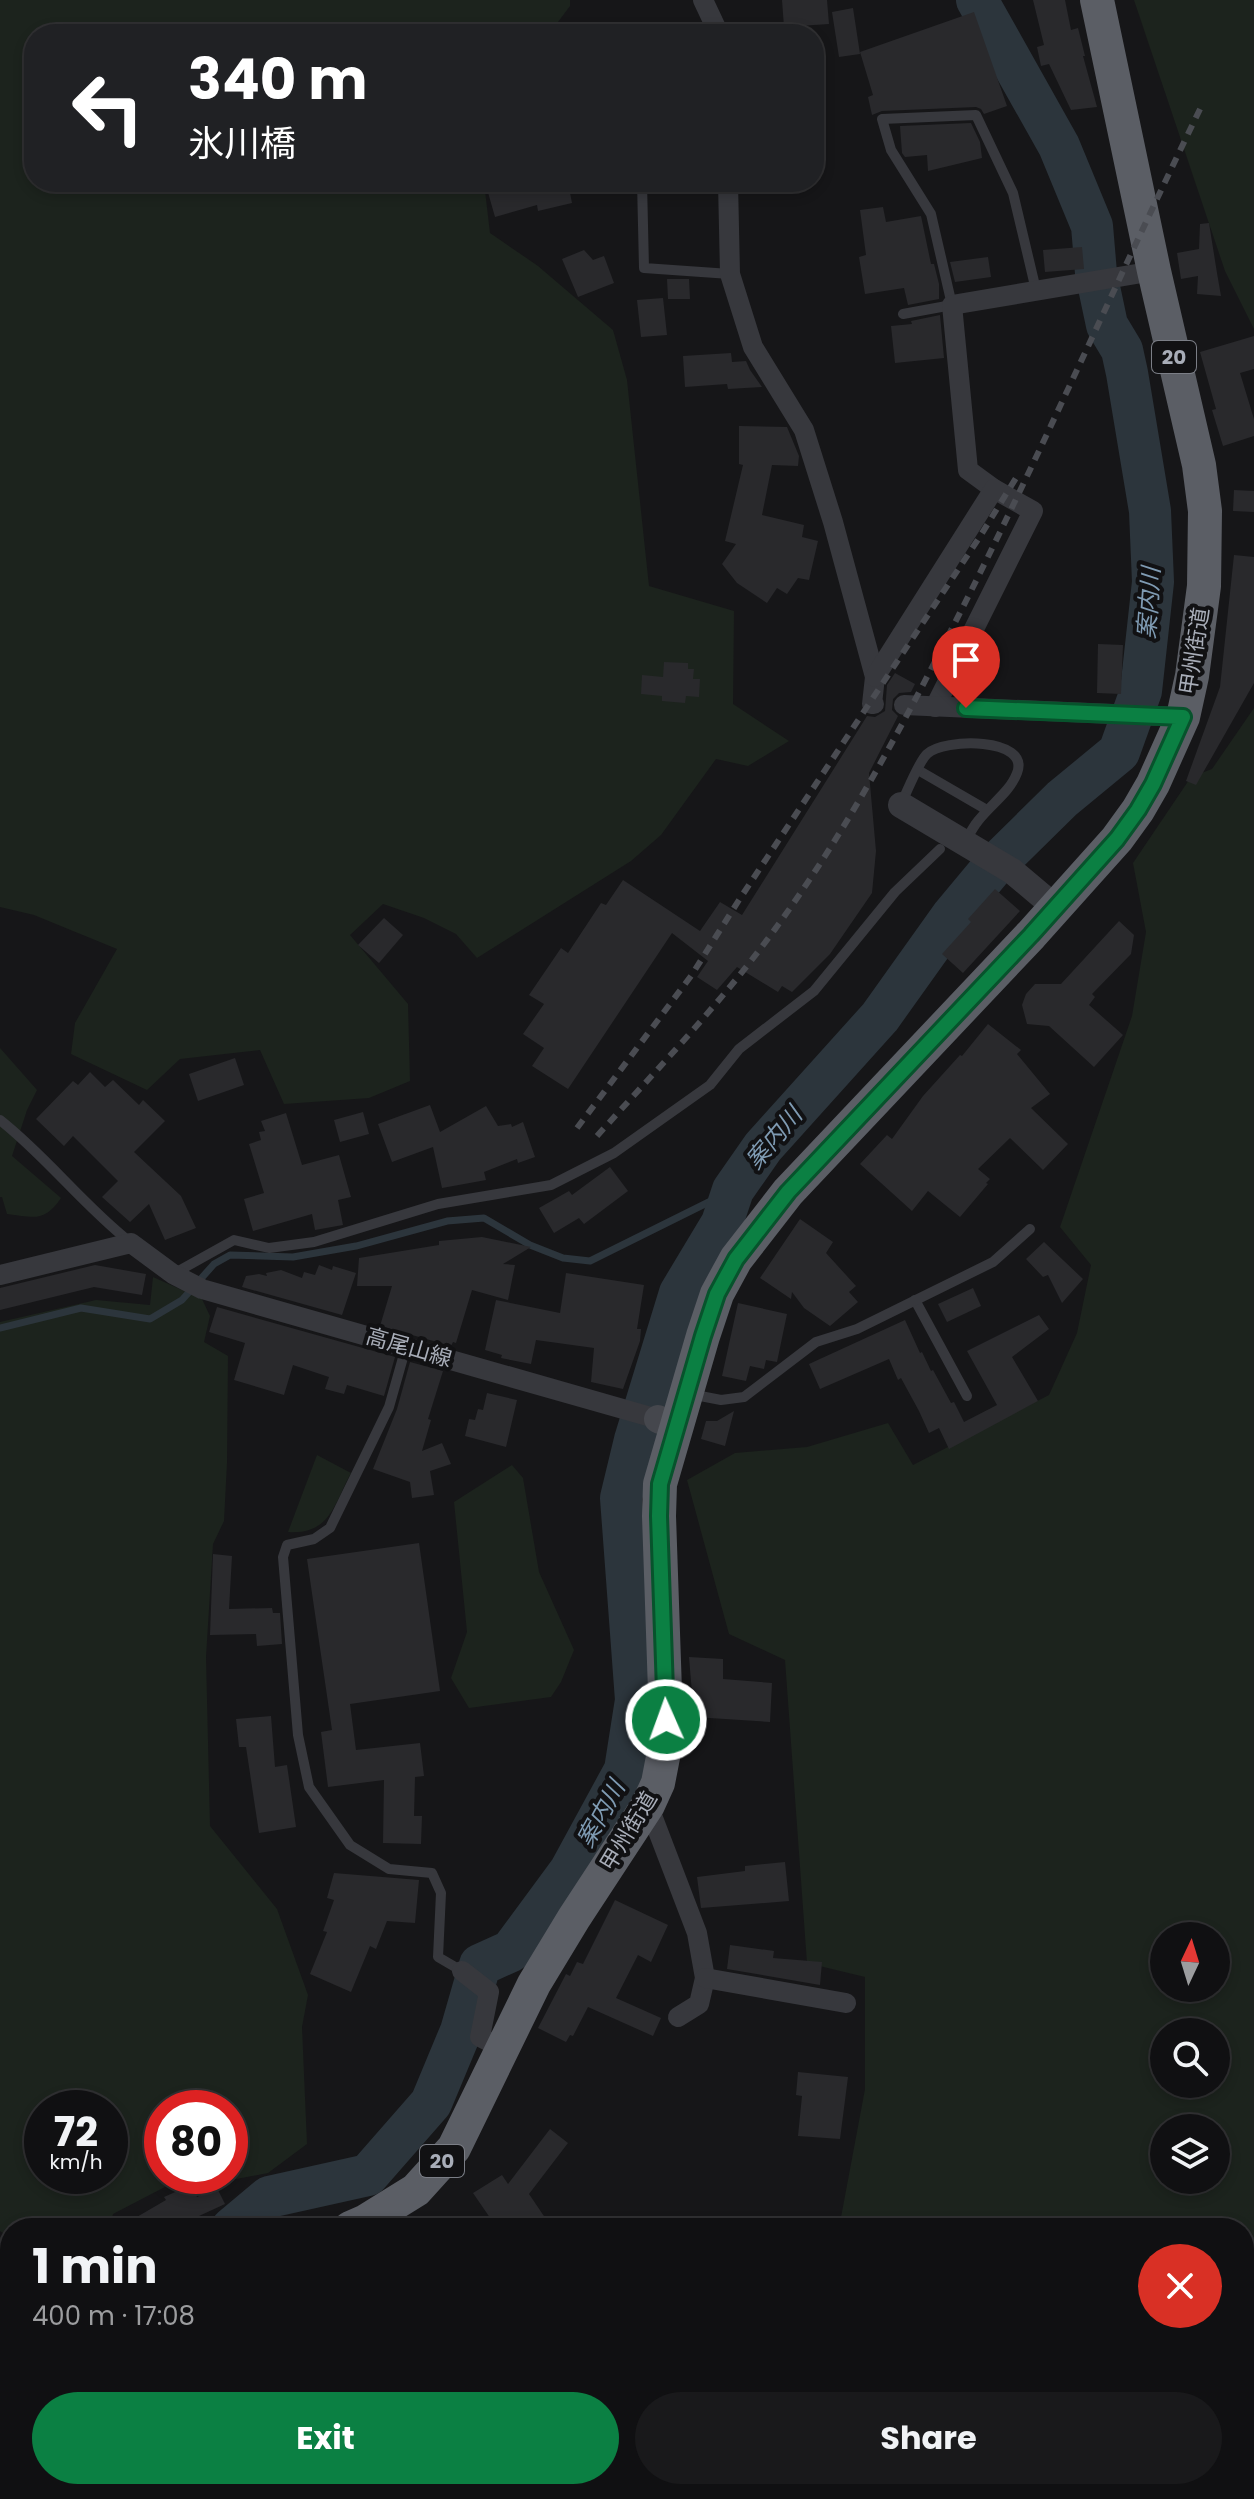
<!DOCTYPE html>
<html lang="en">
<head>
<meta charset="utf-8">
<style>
  body { margin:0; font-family:Poppins,"Noto Sans JP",sans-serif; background:#19191b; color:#f1f3f6; height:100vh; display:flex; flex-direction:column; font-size:30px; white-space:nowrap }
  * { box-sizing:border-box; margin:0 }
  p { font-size:26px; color:#9c9d9f }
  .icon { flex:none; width:44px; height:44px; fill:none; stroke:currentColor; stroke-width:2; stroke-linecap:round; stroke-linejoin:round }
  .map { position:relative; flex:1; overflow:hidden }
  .panel { position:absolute; left:0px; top:2218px; width:1254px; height:282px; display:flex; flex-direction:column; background:#101012; border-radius:32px 32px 0 0; box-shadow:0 4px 12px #0003,0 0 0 2px #303032 }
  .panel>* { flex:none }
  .hud { position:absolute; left:24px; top:24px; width:800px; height:168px; border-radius:32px; box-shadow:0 4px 12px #0003,0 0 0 2px #303032; background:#202124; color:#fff; overflow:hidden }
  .needle { width:52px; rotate:4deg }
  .buttons { position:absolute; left:1150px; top:1922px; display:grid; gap:16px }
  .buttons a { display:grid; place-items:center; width:80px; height:80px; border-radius:50%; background:#101012; box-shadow:0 4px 12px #0003,0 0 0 2px #303032; font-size:40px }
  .speed { position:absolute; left:24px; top:2090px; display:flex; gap:16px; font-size:40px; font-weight:700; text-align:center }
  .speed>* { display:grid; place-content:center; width:104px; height:104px; border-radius:50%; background:#101012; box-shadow:0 4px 12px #0003,0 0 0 2px #303032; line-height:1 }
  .speed small { font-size:20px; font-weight:400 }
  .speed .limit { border:12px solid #d22; background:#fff; color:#111 }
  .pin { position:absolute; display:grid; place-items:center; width:68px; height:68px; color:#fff; margin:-82px -34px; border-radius:50% 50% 50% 0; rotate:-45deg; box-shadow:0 0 8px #0007 }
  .pin .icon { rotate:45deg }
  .me { position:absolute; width:88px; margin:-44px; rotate:358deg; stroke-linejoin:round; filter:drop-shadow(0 0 6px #0008) }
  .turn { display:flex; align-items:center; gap:28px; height:168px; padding:0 32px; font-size:36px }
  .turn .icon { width:104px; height:104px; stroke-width:2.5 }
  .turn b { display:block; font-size:56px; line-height:68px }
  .round { display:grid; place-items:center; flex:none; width:84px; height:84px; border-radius:42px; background:#19191b }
  .summary { display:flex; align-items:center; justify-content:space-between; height:136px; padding:0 32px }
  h1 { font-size:48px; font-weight:700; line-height:60px }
  .button { display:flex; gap:16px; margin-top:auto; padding:16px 32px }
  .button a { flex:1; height:92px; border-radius:48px; background:#0b8043; color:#fff; font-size:32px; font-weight:700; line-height:92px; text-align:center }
  .button a+a { background:#19191b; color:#f1f3f6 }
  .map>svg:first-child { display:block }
</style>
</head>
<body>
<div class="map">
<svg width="1254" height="2499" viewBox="0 0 1254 2499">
  <rect width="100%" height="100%" fill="#161618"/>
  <g fill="#1c231d" fill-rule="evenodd">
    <path d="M0,0h570v6l-21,28h-515v148h450l6,51 48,33 75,64 14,50 22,206 85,25 -1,93 56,37 -41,25 -32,-7 -55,76 -30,26 -154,97 -21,-24 -32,-16 -41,-14 -33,31 58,69 2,77 -41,17 -85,6 -24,-54 -80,9 -33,31 -76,-36 4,-31 42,-74 -83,-34 -34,-8z"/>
    <path d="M1134,0h120v329l-29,-58z"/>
    <path d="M1254,708v1791h-662l16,-9h636v-262h-405l26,-139v-112l-58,-14 -22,-303 -56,-26 -42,-154 48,-27 72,-6 81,-24 25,42 136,-70 28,-62 14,-68 -31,-38 72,-211 14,-84 -13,-69 58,-86 21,-8zM1164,1936h52v52h-52zM1164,2032h52v52h-52zM1164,2128h52v52h-52z"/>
    <path d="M0,1048l37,42 -10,20 -15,46 49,42c-17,25 -27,19 -54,16l-5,-17h-2z"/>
    <path d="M153,1277l49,22 8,17 -6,26 24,14 -1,107 -3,58 -11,23 -7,113 4,169 67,83 31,86 -6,32 5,117 -39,29 -37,7 -15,-4h14v-68h-68v68h24l-73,38 -4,14h-99v10l-10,-7v-909l96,-22 54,5zM42,2108h68v68h-68z"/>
    <path d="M317,1455l34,18c-17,31 -21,62 -63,59z"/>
    <path d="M512,1465l11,13 16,94 35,78 -13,32 -10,15 -82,11 -18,-30 16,-46 -13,-130z"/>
  </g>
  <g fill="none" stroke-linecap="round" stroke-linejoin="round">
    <path stroke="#2c353c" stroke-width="7" d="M0,1328l81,-20 69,11 32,-19 32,-36 16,-9 63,2 63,-11 91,-25 37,-3 46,27 33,13 27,3 143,-71"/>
    <g stroke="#2c353c" stroke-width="42">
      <path d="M232,2228l37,-31 99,-22 63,-72 30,-72 19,-66 31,-14 59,-80 55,-101 11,-70 -15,-202 14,-58 45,-147 42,-70 11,-33 30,-43 117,-130 72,-101 40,-48 70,-69 57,-47 22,-61 12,-109 -3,-71 -23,-138 -5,-23 -15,-25 -11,-52 -4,-47 -33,-80 -82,-146"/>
      <path d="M0,2422l10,-2"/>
    </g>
  </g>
  <g fill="#29292c">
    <path d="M782,0h45l2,24 -45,3z"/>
    <path d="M1033,0h32l6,30 7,-2 7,28h-2l14,51 -26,3 -22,-46 -8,2 -4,-19 7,-2z"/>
    <path d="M853,8l7,46 -21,3 -7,-45z"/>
    <path d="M974,12l33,94 -23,8 -3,-5 -5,-2 -94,4 -10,4 -4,-18 5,-2 -13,-43z"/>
    <path d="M971,123l9,19 2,16 -54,13 -1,-16 -22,2 -3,-4 -2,-27z"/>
    <path d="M485,182h83l4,21 -34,8 -1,-6 -42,12z"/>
    <path d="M883,207l3,15 35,-6 10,48h3l5,20v15l-31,6 -4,-17 -39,6 -6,-37 7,-2 -6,-45z"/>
    <path d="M1209,223l8,50 4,23 -24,-2 1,-18 -17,3 -4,-26 22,-4 1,-25z"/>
    <path d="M1082,247l2,22 -39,3 -2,-22z"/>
    <path d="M584,250l9,10 11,-4 10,27 -36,14 -16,-38z"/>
    <path d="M988,257l3,20 -36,5 -5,-20z"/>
    <path d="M667,279h22l1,20h-22z"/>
    <path d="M663,298l4,37 -26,2 -4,-37z"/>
    <path d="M940,315l4,43 -49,5 -4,-37 21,-2 -1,-3z"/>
    <path d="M1254,336v33l-14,4 14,46v17l-31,10 -11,-36 4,-1 -16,-57z"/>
    <path d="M731,353l1,9 14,-1 4,9 12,17 -34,2 -1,-5 -42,3 -2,-31z"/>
    <path d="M739,426l48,1 12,29 -1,10 -26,-1 -10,50 42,10 -2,12 16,4 -9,39 -11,-2 -11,16 -10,-6 -10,15 -30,-20 -15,-19 14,-20 -11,-3 18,-76 -4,-1z"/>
    <path d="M1234,490l20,1v21l-21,-1z"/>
    <path d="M1234,555l20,2v126l-58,102 -10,-4 34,-94z"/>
    <path d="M1098,644l25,1 -2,49 -24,-1z"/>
    <path d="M664,662l24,1v6h6l-1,10h7l-1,18 -13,-1 -1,7 -23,-2v-5l-21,-2 1,-19 21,2z"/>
    <path d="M895,673l20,11 -4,8 -12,1 -6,6 -1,11 6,6 -29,57 7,78 -4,42 -42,61 -38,38 -10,-6 -4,6 -41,-25 -20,23 -20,-13 11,-16 -36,-28 -104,156 -36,-23 12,-18 -21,-14 21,-30 -15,-9 32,-47 7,5 33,-50 5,2 17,-25 77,51 20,-29 22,13 125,-199 8,1 10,-6 2,-26z"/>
    <path d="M995,889l25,22 -57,62 -21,-19 29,-32 -3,-3z"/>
    <path d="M384,918l19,17 -24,28 -21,-18z"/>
    <path d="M1119,921l15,14 -3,19 -39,40 3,3 -6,8 34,30 -29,32 -45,-41 -22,-2 -5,-19 4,-11 9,-10h26z"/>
    <path d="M988,1024l33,26 -4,4 33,40 -19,14 37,36 -25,26 -33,-32 -32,31 12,10 -4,4 2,1 -28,33 -32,-26 -16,20 -52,-47 27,-29 5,4 31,-43 37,-41 2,1z"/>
    <path d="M235,1058l9,27 -46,16 -9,-27z"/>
    <path d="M90,1072l15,15 8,-7 26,25 4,-5 22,21 -31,31 47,44 15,32 -31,12 -16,-36 -19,18 -28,-25 16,-16 -45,-45 -9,10 -28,-27 37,-38 5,4z"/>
    <path d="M430,1105l10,27 46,-26 12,20 13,-2 1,3 11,-5 12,35 -17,6 -1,-4 -33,13 2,8 -44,8 -9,-41 -41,15 -14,-38z"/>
    <path d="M363,1112l6,22 -29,8 -6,-22z"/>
    <path d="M286,1113l16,52 37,-10 12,42 -13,3 5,25 -28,5 -3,-16 -59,17 -9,-32 20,-6 -15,-49 12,-4 -2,-8 6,-1 -4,-10z"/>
    <path d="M610,1167l18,24 -44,33 -5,-6 -25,15 -15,-25 30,-17 3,4z"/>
    <path d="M800,1219l33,23 -7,11 30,33 -7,6 9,10 -28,24 -26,-18 -12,-16 -1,7 -31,-21z"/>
    <path d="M482,1237l49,10 -28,17 12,1 -7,35 -36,-10 -16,53 -3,-1 -2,4 -71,-20 12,-40h-35l2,-28 80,-13v-4z"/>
    <path d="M1044,1242l39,37 -21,24 -14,-28 -5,2 -17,-18z"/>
    <path d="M95,1265l51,9 -4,21 -48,-8 -94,23v-22z"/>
    <path d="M319,1265l13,5 1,-4 23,7 -14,42 -100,-28 4,-11 13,-2 8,2 -1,-3 15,-3 21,8 2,-6 11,3z"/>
    <path d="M566,1273l78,12 -7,44h4l-1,12 -17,48 -32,-7 3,-34 -58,-8 -5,24 -30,-6 1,-3 -17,-5 11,-50 64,13z"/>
    <path d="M973,1288l8,18 -34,16 -9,-18z"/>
    <path d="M738,1303l49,11 -10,48 -11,-2 -2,9 -14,-3 -4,15 -24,-5z"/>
    <path d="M217,1307l178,50 -11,39 -37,-11 -3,9 -19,-5 4,-12 -36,-12 -9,30 -50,-15 11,-37 -36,-11z"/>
    <path d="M1039,1315l10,14 -37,28 26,44 -89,48 -10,-21 -10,5 -10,-22 -18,-33 -3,2 -9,-21 -69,30 -11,-25 96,-44 15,33 2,-1 9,19 2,-1 18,33 3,-1 10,20 33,-17 -30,-54z"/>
    <path d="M410,1362l33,9 -15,48 3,1 -9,31 20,-8 9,21 -21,7 4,24 -22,3 -2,-16 -37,-13 24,-60z"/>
    <path d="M487,1393l30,7 -11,47 -41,-11 4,-17 6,1 3,-11 5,1z"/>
    <path d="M734,1411l-9,35 -24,-7 5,-18h11z"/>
    <path d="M419,1543l21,148 -90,13 6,46 64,-7 4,33 -9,1 -1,39h8l-1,28 -38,-1 1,-63 -56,7 -7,-55 11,-2 -25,-171z"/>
    <path d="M213,1554l19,2 -3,53 43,-1 1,5h7l2,31 -25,2 -1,-12 -46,1z"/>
    <path d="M689,1657l34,2v20l49,4 -2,39 -76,-5z"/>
    <path d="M271,1716l4,51 12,-2 9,62 -37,6 -13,-86h-7l-3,-28z"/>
    <path d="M785,1862l4,39 -88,7 -4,-31 48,-6v-5z"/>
    <path d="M334,1873l85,7 -4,43 -28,-2 -11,28 -6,-3 -19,46 -41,-18 17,-42 -4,-1 11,-31 -7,-2z"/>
    <path d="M615,1900l53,25 -17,37 -13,-7 -22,43 45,20 -8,18 -65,-29 -15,29 -3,-1 -4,7 -28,-14 28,-54 4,2 7,-14 6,2z"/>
    <path d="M730,1945l44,6 -1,7 49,4 -2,23 -93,-16z"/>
    <path d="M798,2072l50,5 -8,62 -42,-3 4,-40 -6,-1z"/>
    <path d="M550,2129l18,14 -39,51 23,34h-55l-24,-35 29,-18 6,9z"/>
    <path d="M191,2185l6,12 20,-9 8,16 -52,24h-55l48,-28 -2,-3z"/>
  </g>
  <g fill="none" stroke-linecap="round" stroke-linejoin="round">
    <g stroke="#37383d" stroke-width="10">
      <path d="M642,182l2,86 86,6"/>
      <path d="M903,314l49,-9 -21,-91 -40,-64 -9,-31 94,-4 37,78 23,97"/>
      <path d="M918,770l69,40"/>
      <path d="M901,804c6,-12 18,-43 26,-50 16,-16 104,-17 90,19 -7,19 -27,32 -39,48 -5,6 -9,14 -13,21"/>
      <path d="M0,1120c47,37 83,85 130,122"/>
      <path d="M173,1274l61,-34 35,8 45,-6 124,-38 113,-19 63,-32 96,-68 29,-36 75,-58 81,-99 45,-43"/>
      <path d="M915,1300l52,96"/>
      <path d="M406,1347l-17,60 -59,121 -16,11 -27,6 -4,12 15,178 11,52 41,58 39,24 43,4 9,20 -3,64 24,14"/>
      <path d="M690,1394l31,6 23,-3 72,-55 41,-13 136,-67 37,-33"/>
    </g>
    <g stroke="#37383d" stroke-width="20">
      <path d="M703,0l16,34"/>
      <path d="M728,182l2,92 23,73 51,83 29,92 42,155 -3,27h2"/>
      <path d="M994,489l-26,-19 -16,-165 202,-34"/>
      <path d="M875,677l119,-188 39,22 -98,196"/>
      <path d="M904,705l279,12"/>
      <path d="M0,1275l131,-32 42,31 29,15 456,130"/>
      <path d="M648,1805l49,128 8,45 -6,26 -21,13"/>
      <path d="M462,1971l27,21 -9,45 23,12"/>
      <path d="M705,1978l141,25"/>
      <path d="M0,2342l10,9"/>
    </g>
    <path stroke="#37383d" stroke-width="26" d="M901,805l111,66 44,37"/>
    <path stroke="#45474d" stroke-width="28" d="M658,1419l2,1"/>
    <g stroke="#5b5e65" stroke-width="34">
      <path d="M350,2228l16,-7 50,-31 38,-42 80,-164 40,-66 74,-113 10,-22 6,-31 2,-32 -7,-204 1,-32 43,-148 14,-42 19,-35 52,-67 243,-257 86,-96 21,-29 15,-26 30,-67 9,-41 12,-90 1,-75 -6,-46 -45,-194 -57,-271"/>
      <path d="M0,2466l10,-6"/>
    </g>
    <g stroke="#4a4c52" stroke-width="6" stroke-dasharray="10 8" stroke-linecap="butt">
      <path d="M577,1128l114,-152 48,-76 240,-362 37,-60"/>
      <path d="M597,1136c62,-69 127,-136 181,-211 64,-88 117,-185 166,-281 92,-178 171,-361 259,-541"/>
    </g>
  </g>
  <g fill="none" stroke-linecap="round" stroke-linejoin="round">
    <g stroke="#07532c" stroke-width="20">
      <path id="route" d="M666,1720l-7,-204 1,-32 43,-148 14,-42 19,-35 52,-67 243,-257 86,-96 21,-29 15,-26 30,-67 -217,-9"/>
    </g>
    <use href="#route" stroke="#0b8043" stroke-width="14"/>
  </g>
  <g text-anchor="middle" stroke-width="8" stroke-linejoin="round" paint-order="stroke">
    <g fill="#111113" stroke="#7b7e86" stroke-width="2">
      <rect x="1152" y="341" width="44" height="32" rx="6"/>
      <rect x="420" y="2145" width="44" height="32" rx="6"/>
    </g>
    <g font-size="20" font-weight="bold" fill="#a8adb8">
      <text x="1174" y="364">20</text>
      <text x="442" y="2168">20</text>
    </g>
    <g font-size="22" fill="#a8adb8" stroke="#111113">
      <text transform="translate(1194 651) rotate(-81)" y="8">甲州街道</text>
      <text transform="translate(409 1347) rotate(16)" y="8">高尾山線</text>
      <text transform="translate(628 1831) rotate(-59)" y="8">甲州街道</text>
    </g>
    <g font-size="24" font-style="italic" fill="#7f9bb3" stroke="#111113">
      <text transform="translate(1149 603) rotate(-86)" y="8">案内川</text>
      <text transform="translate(774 1138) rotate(-50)" y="8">案内川</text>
      <text transform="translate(601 1814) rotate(-61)" y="8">案内川</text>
    </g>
  </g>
</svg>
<div class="buttons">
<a><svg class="needle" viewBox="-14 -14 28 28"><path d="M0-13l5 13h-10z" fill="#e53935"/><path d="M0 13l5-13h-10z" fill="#9c9d9f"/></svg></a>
<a><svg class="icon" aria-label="search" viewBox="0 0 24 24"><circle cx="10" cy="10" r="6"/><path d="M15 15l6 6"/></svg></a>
<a><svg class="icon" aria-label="layers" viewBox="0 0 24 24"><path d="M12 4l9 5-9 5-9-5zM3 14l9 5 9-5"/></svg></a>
</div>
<div class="speed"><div>72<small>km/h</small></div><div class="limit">80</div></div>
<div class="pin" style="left:966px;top:708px;background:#d93025"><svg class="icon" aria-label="arrive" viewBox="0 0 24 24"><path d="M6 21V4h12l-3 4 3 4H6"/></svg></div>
<svg class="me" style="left:666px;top:1720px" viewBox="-20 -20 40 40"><circle r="17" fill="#0b8043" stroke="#fff" stroke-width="3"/><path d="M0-11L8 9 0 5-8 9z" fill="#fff"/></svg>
<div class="hud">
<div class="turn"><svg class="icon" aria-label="left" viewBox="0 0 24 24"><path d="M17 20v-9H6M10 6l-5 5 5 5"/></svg><div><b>340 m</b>氷川橋</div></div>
</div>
<section class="panel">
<div class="summary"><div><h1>1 min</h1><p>400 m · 17:08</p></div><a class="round" style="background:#d93025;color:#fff"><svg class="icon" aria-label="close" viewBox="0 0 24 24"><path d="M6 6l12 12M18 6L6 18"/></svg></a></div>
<div class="button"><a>Exit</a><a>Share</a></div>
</section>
</div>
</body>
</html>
